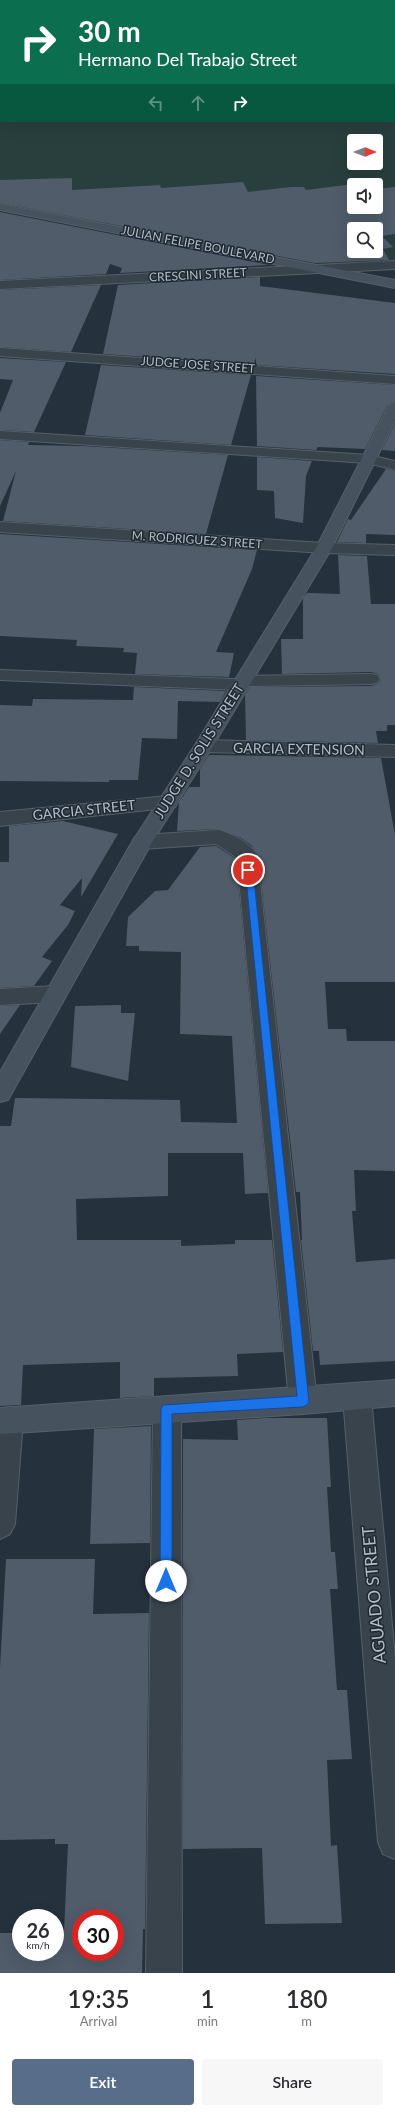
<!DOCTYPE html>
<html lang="en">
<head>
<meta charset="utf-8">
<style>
  body { margin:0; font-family:Lato,sans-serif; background:#f7f7f7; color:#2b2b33; height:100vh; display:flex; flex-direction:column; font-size:15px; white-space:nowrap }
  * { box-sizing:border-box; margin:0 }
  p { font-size:13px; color:#7c7c81 }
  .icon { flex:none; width:22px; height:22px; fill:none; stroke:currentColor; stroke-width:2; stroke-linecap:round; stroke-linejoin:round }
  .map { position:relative; height:1973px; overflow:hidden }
  .sheet { display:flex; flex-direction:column; background:#fff; flex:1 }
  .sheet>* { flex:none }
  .hud { position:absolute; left:0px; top:0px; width:395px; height:122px; box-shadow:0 4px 16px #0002; background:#0b6e4f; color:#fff; overflow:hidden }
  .needle { width:26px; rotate:90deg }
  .fabs { position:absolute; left:347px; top:134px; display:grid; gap:8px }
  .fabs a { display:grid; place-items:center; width:36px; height:36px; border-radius:4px; background:#fff; box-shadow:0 4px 16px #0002; font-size:20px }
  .speed { position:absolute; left:12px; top:1909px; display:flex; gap:8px; font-size:20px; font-weight:700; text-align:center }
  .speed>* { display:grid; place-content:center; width:52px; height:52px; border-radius:50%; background:#fff; box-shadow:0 4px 16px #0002; line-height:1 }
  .speed small { font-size:10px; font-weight:400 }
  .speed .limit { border:6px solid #d22; background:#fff; color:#111 }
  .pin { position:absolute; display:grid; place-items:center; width:34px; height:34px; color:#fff; margin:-17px; border:2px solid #fff; border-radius:50%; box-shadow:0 1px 4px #0007 }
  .me { position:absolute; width:44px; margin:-22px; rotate:0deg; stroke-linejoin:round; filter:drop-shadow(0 0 3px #0008) }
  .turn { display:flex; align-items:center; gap:14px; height:84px; padding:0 12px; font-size:18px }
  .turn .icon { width:52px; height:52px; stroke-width:2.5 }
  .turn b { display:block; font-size:28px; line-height:34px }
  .lanes { display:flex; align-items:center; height:38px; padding:0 12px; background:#0003; justify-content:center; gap:20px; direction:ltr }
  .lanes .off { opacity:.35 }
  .eta { display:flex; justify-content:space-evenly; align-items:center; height:68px; text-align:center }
  .eta b { font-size:24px; font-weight:600; line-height:28px }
  .primary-button { display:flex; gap:8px; margin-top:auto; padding:8px 12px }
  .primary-button a { flex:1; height:46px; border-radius:4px; background:#586d89; color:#fff; font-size:16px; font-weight:600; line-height:46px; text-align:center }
  .primary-button a+a { background:#f7f7f7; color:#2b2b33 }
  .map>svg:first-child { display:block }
</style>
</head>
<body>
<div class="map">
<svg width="395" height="1973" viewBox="0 0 395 1973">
  <rect width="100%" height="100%" fill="#25313c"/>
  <path fill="#283f3e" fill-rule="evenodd" d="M0,75l1,46h393l1,-18v158l-69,4 -326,-64zM354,141h22v22h-22zM354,185h22v22h-22zM354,229h22v22h-22z"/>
  <path fill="#3b5064" d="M0,0h395v27l-1,-26h-393l-1,30z"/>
  <g fill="#505c6a" fill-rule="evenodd">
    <path d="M72,178v12l88,-5 1,3 82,-6 5,10 43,-5h13l2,3 48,-6v23h22v-18l19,-2v47l-13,2 11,11 -10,2 6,11 -74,3 -315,-60v-23zM354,229h22v22h-22z"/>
    <path d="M0,212l269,53 -149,8 2,-5 -12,-4 -4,10 -106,6z"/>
    <path d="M260,277v9l135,17v71l-139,-9v-8l-2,7 -151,-10 15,-69z"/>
    <path d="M101,285l-30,67 -71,-5v-57z"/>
    <path d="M0,358l66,4 -32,70 -34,-2v-17l13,-33 -13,-1z"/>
    <path d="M101,365l150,10 -20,70 -146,-10z"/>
    <path d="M256,376l139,9v17l-5,1 -3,3 -22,43 -47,-2 -2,3 -59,-4z"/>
    <path d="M395,424v27l-13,-1z"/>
    <path d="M0,440l29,2 -1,3 55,1 145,9 -22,79 -203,-13 13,-50 -16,35z"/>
    <path d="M257,457l55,4 -6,15 -3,47 -28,-5 -1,-27 -17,-1z"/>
    <path d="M386,469l9,2v64l-29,-1v9l-29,-1 11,-23 3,1z"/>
    <path d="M0,534l257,16 -5,19 -36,83 18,1 -5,24 -94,-3 2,-21 -14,-1 1,-4 -48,-2 1,-6 -77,-4z"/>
    <path d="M338,555l29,1 4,48h24v121h-8v6h-11l2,12 -132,-3 -1,-45 5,-8 121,-1 6,-2 4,-4 -3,-6 -7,-2 -89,2 -1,-35h22v-41l4,-5 33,1z"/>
    <path d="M134,687l92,4 -6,11 -42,-1 -1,38 -35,-1 -4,42h-29v2l-109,-1v-76l32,1 1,-7 100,1z"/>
    <path d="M209,755l172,3 14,77v147h-70l3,47h18l1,12h48v130l-41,-1 2,41h-4l4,51 39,-3v102l-75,4 -1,-14h-6l-12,-111h1l-2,-48h-4l-38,-337 -7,-10 -10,-7 -22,-9 -42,2 2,-29 10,-15h11v-18z"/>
    <path d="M63,821l55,13 -37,63 1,-19 -22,27 15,6 -7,14 -26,32 10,4 -18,25 -34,2v-126h9v-36z"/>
    <path d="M216,846l20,13 32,334 -23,1 -2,-41h-75v43l-92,3 1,41h104v6l54,-2v-4h37l11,112 -46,2 1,22 -84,2v18l-34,2v-36l-97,3 -2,40 -21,1v-280h11l4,-28 165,2 1,22 56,1 -5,-87 -52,-2 1,-82 -42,-1v-5h-13l2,-29 27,-26 13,-1 32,-43z"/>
    <path d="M20,1005l-20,29v-28z"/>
    <path d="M121,1005v8h14l-7,68 -57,-14 4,-61z"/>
    <path d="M267,1418h60l4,69h-4l4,65h4l3,37h-8l7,101h10l5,69 -25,1 4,86 6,-1 5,78 -77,1 -3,-76 -79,1v-410l55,1 -1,-20z"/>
    <path d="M151,1426l-1,117 -60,1 4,-115z"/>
    <path d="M6,1559h89l-2,55 56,-1 -4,316h-2l-1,44h-142v-40h21v19h34v-20h9l4,-88h-13v-5l-55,1v-172zM81,1918h34v34h-34z"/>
  </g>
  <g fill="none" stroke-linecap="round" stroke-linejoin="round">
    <g stroke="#56606a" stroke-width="2">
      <g id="street">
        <path d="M395,261v8l-395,20v-8z"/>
        <path d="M0,348l395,28v8l-395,-28z"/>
        <path d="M0,431l369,24 26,6v9l-27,-7 -368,-24z"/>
        <path d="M0,522l324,21 71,2v10l-71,-2 -324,-21z"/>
        <path d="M0,670l235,9 8,-3 128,-2 6,1 3,4 -3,4 -6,1 -122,2 -8,4 -241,-10z"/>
        <path d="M204,740l191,5v12l-191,-5 -7,-2 -2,-4 2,-4z"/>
        <path d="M168,796l7,1 3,5 -3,5 -175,19v-14z"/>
        <path d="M219,830c14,4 31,13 38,25l60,546 -4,9 -10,4 -10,-4 -4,-9 -52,-543 -21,-14 -74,5 -7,-2 -3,-5 3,-5 7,-2z"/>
        <path d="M55,986l8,2 3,6 -3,6 -8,2 -55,3v-16z"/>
        <path d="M357,1384l10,4 4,9 24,261v201l-12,-5 -5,-12 -35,-445 4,-9z"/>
        <path d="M167,1396l10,4 4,9 1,564h-36l7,-564 4,-9z"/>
        <path d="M9,1407l10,3 4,10 -8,104 -5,10 -10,5v-129z"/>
      </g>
    </g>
    <g stroke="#56606a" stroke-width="2">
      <g id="secondary">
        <path d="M0,204l395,76v8l-395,-78z"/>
        <path d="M395,403v18l-63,127 -119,198 -62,98 -143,256 -8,2v-30l132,-230 63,-97 121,-197 72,-141 2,-3z"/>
        <path d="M395,1380v26l-92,8 -303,20v-26z"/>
      </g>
    </g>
    <use href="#street" fill="#38434c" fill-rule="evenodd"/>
    <use href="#secondary" fill="#47525f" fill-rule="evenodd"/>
  </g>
  <path fill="#1a73e8" stroke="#114b97" d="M245,868h3l5,2 56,532 -2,3 -4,2 -131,7v167l-2,5 -4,1 -4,-1 -2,-5 1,-172 2,-4 134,-9z"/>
  <g text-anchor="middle" stroke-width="3" stroke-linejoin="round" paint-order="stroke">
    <g font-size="12" fill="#b4bdc8" stroke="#1e2831">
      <text transform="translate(198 245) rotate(11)" y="4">JULIAN FELIPE BOULEVARD</text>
      <text transform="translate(198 275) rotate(-3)" y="4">CRESCINI STREET</text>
      <text transform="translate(198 365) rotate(4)" y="4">JUDGE JOSE STREET</text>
      <text transform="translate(197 540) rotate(4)" y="4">M. RODRIGUEZ STREET</text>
    </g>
    <g font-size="14" fill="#b4bdc8" stroke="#1e2831">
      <text transform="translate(299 749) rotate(1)" y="5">GARCIA EXTENSION</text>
      <text transform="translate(199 751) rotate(-58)" y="5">JUDGE D. SOLIS STREET</text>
      <text transform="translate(84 810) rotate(-6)" y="5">GARCIA STREET</text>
    </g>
    <g font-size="17" fill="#b4bdc8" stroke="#1e2831">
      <text transform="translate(374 1595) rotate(-95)" y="6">AGUADO STREET</text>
    </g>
  </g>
</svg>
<div class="fabs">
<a><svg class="needle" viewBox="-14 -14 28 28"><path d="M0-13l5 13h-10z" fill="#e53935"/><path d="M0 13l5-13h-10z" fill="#7c7c81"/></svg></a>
<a><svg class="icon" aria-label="sound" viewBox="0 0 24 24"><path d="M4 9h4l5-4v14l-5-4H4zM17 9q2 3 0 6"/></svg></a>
<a><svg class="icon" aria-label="search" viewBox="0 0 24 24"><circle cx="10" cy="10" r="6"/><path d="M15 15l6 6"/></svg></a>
</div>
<div class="speed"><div>26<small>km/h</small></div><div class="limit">30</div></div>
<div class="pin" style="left:248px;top:870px;background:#d93025"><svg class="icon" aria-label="arrive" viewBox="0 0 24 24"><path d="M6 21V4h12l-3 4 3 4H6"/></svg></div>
<svg class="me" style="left:166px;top:1581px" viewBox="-20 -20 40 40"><circle r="19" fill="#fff"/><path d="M0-13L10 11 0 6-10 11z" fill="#1a73e8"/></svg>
<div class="hud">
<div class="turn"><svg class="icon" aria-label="right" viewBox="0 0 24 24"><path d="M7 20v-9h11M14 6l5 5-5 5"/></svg><div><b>30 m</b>Hermano Del Trabajo Street</div></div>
<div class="lanes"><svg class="icon off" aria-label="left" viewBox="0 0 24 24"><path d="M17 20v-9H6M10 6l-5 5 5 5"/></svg><svg class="icon off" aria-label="ahead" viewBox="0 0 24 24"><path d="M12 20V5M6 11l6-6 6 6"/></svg><svg class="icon" aria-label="right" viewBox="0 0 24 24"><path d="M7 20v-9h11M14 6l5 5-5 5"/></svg></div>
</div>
</div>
<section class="sheet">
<div class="eta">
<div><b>19:35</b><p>Arrival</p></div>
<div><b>1</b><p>min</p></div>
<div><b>180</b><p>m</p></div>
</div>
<div class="primary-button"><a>Exit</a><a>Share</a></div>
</section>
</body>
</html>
